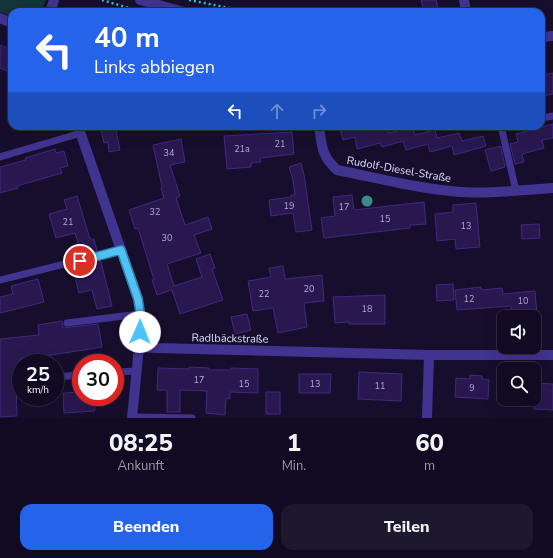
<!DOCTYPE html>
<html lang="de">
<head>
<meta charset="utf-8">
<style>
  body { margin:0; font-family:"Nunito Sans",sans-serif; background:#1e182f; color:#f1f3f6; height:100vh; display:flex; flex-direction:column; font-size:15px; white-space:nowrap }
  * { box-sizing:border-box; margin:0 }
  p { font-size:13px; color:#9c9aa5 }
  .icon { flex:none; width:22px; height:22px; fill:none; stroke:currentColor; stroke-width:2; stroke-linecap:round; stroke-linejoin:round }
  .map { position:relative; height:418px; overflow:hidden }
  .details { display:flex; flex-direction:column; background:#110a22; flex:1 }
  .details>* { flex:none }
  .guide { position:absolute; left:8px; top:8px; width:537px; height:122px; border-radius:12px; box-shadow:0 4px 16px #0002,0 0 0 1px #302b40; background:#2563eb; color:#fff; overflow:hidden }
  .fabs { position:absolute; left:497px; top:310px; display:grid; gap:8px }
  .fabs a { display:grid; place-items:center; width:44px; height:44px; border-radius:8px; background:#110a22; box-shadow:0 4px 16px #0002,0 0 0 1px #302b40; font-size:20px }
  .speed { position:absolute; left:12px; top:354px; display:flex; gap:8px; font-size:20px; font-weight:700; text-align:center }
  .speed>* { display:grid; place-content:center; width:52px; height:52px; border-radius:50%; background:#110a22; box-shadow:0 4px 16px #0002,0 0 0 1px #302b40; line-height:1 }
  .speed small { font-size:10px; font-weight:400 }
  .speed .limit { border:6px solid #d22; background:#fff; color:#111 }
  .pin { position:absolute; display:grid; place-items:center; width:34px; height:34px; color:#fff; margin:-17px; border:2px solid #fff; border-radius:50%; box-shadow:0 1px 4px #0007 }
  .me { position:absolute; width:44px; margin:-22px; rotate:1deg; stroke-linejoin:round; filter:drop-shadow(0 0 3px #0008) }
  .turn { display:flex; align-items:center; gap:14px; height:84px; padding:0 20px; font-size:18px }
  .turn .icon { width:52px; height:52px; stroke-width:2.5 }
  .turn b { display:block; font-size:28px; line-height:34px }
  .lanes { display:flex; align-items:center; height:38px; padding:0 20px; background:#0003; justify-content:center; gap:20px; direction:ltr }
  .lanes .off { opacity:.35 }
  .eta { display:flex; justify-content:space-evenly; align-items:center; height:68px; text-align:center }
  .eta b { font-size:24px; font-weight:800; line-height:28px }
  .action { display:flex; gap:8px; margin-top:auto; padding:8px 20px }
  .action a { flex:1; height:46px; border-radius:12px; background:#2563eb; color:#fff; font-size:16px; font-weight:800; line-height:46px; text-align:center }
  .action a+a { background:#1e182f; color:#f1f3f6 }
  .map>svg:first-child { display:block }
</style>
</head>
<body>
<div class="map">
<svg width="553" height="418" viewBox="0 0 553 418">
  <rect width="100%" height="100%" fill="#170e2d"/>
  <path fill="#113538" d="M0,0h46l-5,12h-29v5l-12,-5z"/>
  <g fill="#291850" stroke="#42287f">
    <path d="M421,0h15l3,12h-15z"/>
    <path d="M0,45l12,5v23l-12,-5z"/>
    <path d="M553,73v21l-9,2 -3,-11v-10z"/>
    <path d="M553,124v14l-11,2 2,8 -22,6 2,8 -9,2 -5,-20 8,-2 -2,-8z"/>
    <path d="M100,126h15l5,24 -11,2 -1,-10 -4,1z"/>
    <path d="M339,126h48l2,7 24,-6 2,8 20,-5 2,8 22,-5 3,8 21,-5 3,10 -32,9 -2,-9 -22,6 -2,-8 -22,6 -3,-9 -21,6 -2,-4 -23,6 -2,-12 -12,3z"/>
    <path d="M292,132l2,22 -34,4 1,4 -10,1v4l-24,2 -3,-33z"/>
    <path d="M181,139l4,23 -15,3 10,31 -4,2 9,27 23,-8 4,12 -18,6 7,18 -34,11 7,22 28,-9 -6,-18 14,-5 5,14 -3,1 11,31 -43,14 -8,-24 -15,5 -5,-15h2l-16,-52 -3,1 -6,-19 35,-12 -3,-10 1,-1 -9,-42z"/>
    <path d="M501,146l4,21 -14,4 -6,-21z"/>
    <path d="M55,149l1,4 8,-2 4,15 -8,2 2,5 -45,13 1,2 -18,5v-26l26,-7 -1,-2z"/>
    <path d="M301,163l3,12 8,55 -16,2 -3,-19 -22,3 -2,-16 22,-3v-2h4l-2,-15 -4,-13z"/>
    <path d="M352,195l2,15 70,-8 2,22 -16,1v3l-86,10 -3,-20 14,-2 -2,-19z"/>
    <path d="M77,196l13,43h4l3,12 -15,4 -7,-22 -19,5 -7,-24 18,-5 -3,-9z"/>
    <path d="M476,203l4,44 -24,2 -1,-10 -18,2 -2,-27 18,-2v-7z"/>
    <path d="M539,224l1,14 -18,1 -1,-14z"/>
    <path d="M100,260v2h1l11,44 -15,3 -5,-19 -13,3 -6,-24 12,-3 -1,-2z"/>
    <path d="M283,266l2,13 37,-4 2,26 -20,2 3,24 -29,6 -5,-25 -20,3 -5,-30 23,-4 -2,-9z"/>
    <path d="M38,279l6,23 -44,11v-16l13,-3 -2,-8z"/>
    <path d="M453,284l1,16 -17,1 -1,-16z"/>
    <path d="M481,287v3l21,-2 1,6 32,-3 2,24 -26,2v-11l-54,4 -2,-20z"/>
    <path d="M385,295v29h-36v-2l-14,1 -2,-26z"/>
    <path d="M247,314l4,16 -16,4 -4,-17z"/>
    <path d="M62,321l1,7 35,-4 4,23 -63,10 -19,2 1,25 -5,1 1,31 -17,1v-78l39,-4 -1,-10z"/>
    <path d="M189,367l20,1v2h22v-2l27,1v24l-28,-1v7l-4,-1 -1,17 -19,-2 1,-22 -27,-1v22h-13v-22h-10l1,-22 31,1z"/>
    <path d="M359,372l43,2 -1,27 -43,-2z"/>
    <path d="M299,374h32l-1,19h-31z"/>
    <path d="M470,375l12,1v3l7,1 -1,19 -33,-2 1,-19 14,1z"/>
    <path d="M534,383l19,1v26l-19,-1z"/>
    <path d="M81,392v5h13l1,14 -31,2 -1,-20z"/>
    <rect x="266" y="392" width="14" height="22"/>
  </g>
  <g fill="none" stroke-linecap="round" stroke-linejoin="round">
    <g stroke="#23c5cb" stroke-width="2.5" stroke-dasharray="2 3" stroke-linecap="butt">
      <path d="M102,0l30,9"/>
      <path d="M189,0l60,12"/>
    </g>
    <g stroke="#413491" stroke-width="7">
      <path d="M541,118l12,-2"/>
      <path d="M501,126l15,65"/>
      <path d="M0,157l81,-24"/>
      <path d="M0,280l121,-30"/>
      <path d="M67,323l73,-9"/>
      <path d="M115,372l22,-1"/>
      <path d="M55,377l26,-2"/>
      <path d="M132,417l60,1"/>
    </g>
    <g stroke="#413491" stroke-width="10">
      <path d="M464,0l2,12"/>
      <path d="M50,12l4,-12"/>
      <path d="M0,18l12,5"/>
      <path d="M78,126l60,173 3,19 -2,29 18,1 272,7h124"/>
      <path d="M319,126c3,20 2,29 18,44 41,8 82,19 124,22 30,2 61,-2 92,-4"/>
      <path d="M132,418l7,-71"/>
      <path d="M427,418l2,-63"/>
    </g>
    <g stroke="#413491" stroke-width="10">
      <path d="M140,0l44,12"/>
      <path d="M541,37l12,-1"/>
    </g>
  </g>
  <circle fill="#3b898a" cx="367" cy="201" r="5.5"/>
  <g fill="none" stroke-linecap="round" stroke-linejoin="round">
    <g stroke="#337fa1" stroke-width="10">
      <path id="route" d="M80,261l41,-11 17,49 3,19 -1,14"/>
    </g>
    <use href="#route" stroke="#4fc3f7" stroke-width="7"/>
  </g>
  <g text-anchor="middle" stroke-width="4" stroke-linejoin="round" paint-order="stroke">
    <g font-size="9" fill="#b4aad3">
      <text x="280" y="147">21</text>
      <text x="242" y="152">21a</text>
      <text x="169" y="156">34</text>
      <text x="289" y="209">19</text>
      <text x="344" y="210">17</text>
      <text x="155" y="215">32</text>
      <text x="385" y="222">15</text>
      <text x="68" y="225">21</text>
      <text x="466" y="229">13</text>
      <text x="167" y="241">30</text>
      <text x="309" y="292">20</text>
      <text x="264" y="297">22</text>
      <text x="469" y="302">12</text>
      <text x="523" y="304">10</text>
      <text x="367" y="312">18</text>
      <text x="199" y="383">17</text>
      <text x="244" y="387">15</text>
      <text x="315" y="387">13</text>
      <text x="380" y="389">11</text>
      <text x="472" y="391">9</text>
    </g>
    <g font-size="11" fill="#e2dbff" stroke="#170e2d">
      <text transform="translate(399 169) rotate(10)" y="4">Rudolf-Diesel-Straße</text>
      <text transform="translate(230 338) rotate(1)" y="4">Radlbäckstraße</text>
    </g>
  </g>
</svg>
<div class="fabs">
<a><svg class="icon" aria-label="sound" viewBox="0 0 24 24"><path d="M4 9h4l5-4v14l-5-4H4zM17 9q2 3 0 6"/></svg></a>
<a><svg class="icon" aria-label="search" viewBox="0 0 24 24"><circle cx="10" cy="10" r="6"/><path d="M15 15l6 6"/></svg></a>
</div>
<div class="speed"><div>25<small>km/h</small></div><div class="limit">30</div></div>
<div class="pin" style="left:80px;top:261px;background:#d93025"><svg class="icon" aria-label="arrive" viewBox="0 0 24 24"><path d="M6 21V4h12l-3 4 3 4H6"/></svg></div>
<svg class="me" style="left:140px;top:332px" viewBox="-20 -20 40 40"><circle r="19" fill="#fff"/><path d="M0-13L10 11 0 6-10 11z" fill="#4fc3f7"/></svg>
<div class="guide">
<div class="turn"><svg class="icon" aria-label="left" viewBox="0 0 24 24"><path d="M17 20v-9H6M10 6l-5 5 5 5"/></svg><div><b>40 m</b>Links abbiegen</div></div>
<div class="lanes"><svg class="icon" aria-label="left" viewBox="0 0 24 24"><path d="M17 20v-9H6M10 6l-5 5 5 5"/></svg><svg class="icon off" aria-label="ahead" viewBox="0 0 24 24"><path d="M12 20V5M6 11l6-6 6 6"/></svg><svg class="icon off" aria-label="right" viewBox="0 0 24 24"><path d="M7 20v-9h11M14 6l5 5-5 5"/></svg></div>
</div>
</div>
<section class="details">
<div class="eta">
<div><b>08:25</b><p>Ankunft</p></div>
<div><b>1</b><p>Min.</p></div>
<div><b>60</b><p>m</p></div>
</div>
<div class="action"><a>Beenden</a><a>Teilen</a></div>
</section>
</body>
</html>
